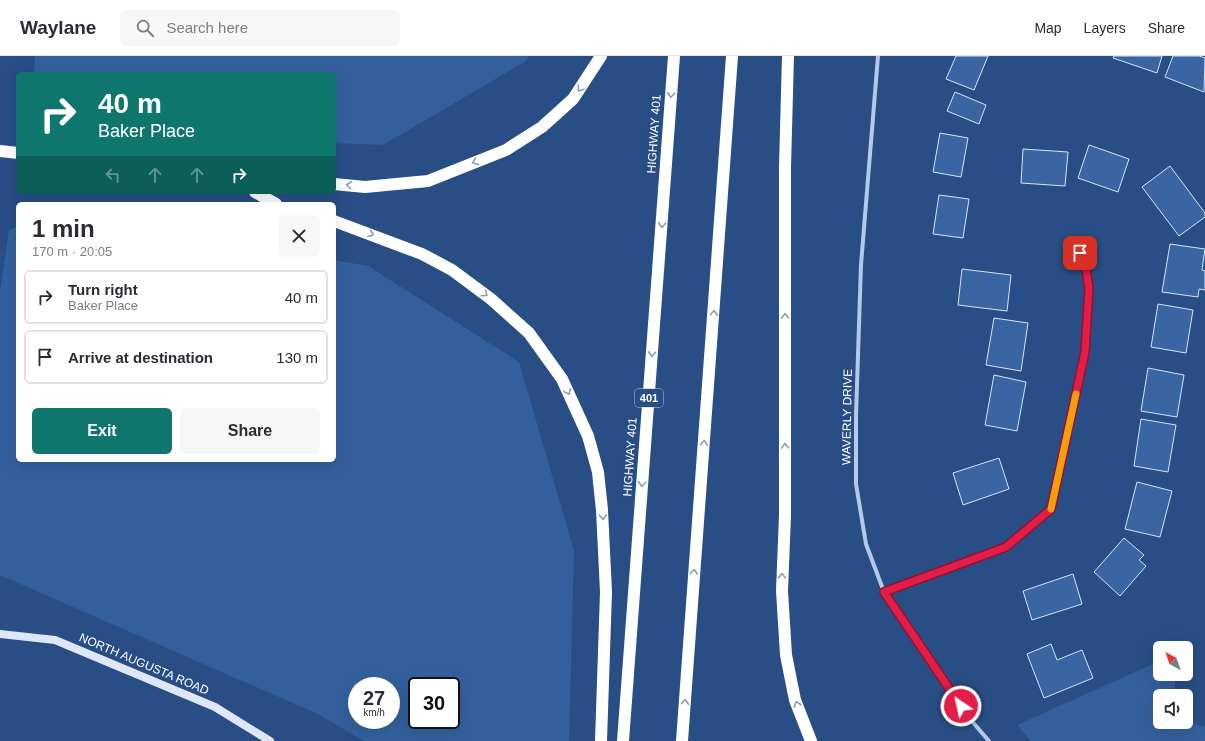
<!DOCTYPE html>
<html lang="en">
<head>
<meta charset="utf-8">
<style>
  body { margin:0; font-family:Arial,sans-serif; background:#f7f7f7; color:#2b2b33; height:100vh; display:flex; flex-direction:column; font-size:15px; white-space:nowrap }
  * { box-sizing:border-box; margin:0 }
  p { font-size:13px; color:#7c7c81 }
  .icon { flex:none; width:22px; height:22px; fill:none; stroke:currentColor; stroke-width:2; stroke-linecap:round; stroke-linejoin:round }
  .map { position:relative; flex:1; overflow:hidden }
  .sheet { position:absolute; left:16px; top:146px; width:320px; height:260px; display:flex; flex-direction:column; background:#fff; border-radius:6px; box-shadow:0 4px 16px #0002 }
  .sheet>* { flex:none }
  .top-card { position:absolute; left:16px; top:16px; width:320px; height:122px; border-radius:6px; box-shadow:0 4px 16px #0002; background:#0f766e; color:#fff; overflow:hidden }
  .needle { width:26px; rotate:320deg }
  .controls { position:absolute; left:1153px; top:585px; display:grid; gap:8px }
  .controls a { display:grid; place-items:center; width:40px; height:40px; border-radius:6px; background:#fff; box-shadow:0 4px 16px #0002; font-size:20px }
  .speed { position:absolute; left:348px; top:621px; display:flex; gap:8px; font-size:20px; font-weight:700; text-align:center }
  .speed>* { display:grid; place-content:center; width:52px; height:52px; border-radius:50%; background:#fff; box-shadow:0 4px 16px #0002; line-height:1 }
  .speed small { font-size:10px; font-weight:400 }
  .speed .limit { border:2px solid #111; border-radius:6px; background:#fff; color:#111 }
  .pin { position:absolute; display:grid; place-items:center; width:34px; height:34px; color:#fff; margin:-17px; border-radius:8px; box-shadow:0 2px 6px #0006 }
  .me { position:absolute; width:44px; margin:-22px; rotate:326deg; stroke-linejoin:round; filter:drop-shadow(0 0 3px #0008) }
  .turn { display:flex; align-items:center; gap:14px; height:84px; padding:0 16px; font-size:18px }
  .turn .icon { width:52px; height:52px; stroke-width:2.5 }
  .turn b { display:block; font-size:28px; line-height:34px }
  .lanes { display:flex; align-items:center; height:38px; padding:0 16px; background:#0003; justify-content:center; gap:20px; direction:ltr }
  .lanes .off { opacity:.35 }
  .round { display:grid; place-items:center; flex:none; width:42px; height:42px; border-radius:6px; background:#f7f7f7 }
  .overview { display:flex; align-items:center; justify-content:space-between; height:68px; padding:0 16px }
  h1 { font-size:24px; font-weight:800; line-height:30px }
  .primary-button { display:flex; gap:8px; margin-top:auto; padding:8px 16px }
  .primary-button a { flex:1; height:46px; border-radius:6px; background:#0f766e; color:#fff; font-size:16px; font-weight:800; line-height:46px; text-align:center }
  .primary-button a+a { background:#f7f7f7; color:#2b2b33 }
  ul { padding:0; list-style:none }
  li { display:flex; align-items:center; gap:12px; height:54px; margin:0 8px 6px; padding:0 8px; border:2px solid #e1e1e2; border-radius:6px }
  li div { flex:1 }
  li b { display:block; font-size:15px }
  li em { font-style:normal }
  header { display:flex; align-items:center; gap:24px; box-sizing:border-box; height:56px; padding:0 20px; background:#fff; border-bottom:1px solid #e1e1e2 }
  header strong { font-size:19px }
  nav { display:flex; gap:22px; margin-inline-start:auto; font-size:14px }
  .search { width:280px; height:36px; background:#f7f7f7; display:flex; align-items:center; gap:10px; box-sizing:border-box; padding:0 14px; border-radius:6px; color:#7c7c81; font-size:15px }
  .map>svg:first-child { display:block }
</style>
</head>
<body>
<header>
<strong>Waylane</strong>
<div class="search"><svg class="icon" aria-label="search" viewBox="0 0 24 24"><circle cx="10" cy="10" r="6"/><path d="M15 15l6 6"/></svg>Search here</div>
<nav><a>Map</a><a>Layers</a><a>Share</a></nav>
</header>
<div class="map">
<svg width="1205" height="685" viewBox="0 0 1205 685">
  <rect width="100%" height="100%" fill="#284e85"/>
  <g fill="#33609d" fill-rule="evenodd">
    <path d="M35,0h494l-3,5 -143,84 -49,-2v-69h-300z"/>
    <path d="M18,170v234h316v-200l34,6 151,96 55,189 -5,190h-205l-46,-27 -318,-139v-283l9,-62zM357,630h34v34h-34zM417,630h34v34h-34z"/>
    <path d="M1160,605v13h16l-2,22h-14v26h20l25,4v15h-174l-14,-16z"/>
  </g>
  <g fill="#3965a2" stroke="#d6e4f6">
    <path d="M956,0h32l-14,34 -28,-11z"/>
    <path d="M1114,0h48l-5,17 -44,-15z"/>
    <path d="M1173,0h26l6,2 -1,34 -39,-15z"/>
    <path d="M955,36l31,13 -7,19 -32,-13z"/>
    <path d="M940,77l28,5 -7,39 -28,-5z"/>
    <path d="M1089,89l40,14 -11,33 -40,-14z"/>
    <path d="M1023,93l45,3 -3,34 -44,-3z"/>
    <path d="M1170,110l35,47v4l-26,19 -37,-49z"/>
    <path d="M939,139l30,4 -6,39 -30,-4z"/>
    <path d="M1170,188l35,5 -3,21 3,1v19l-6,-1 -1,8 -36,-5z"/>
    <path d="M962,213l49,6 -4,36 -49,-6z"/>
    <path d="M1158,248l35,6 -7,43 -35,-6z"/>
    <path d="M994,262l34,5 -7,48 -35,-6z"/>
    <path d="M1148,312l36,7 -7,42 -36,-6z"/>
    <path d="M994,319l32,7 -9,49 -32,-6z"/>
    <path d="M1141,363l35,6 -8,47 -34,-6z"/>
    <path d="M999,402l10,31 -46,16 -10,-32z"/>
    <path d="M1137,426l35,9 -12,46 -35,-8z"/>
    <path d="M1124,482l20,17 -5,5 7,6 -26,30 -26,-24z"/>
    <path d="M1073,518l9,30 -50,16 -9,-29z"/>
    <path d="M1051,588l6,16 25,-10 11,28 -49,20 -17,-44z"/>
  </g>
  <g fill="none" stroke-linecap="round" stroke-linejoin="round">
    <g stroke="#b3c9e7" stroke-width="4">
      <path d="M878,0l-17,209 -5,150v69l10,60 18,48 86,127 19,22"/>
      <path d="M884,536l122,-45 45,-38 34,-157 4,-64 -3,-19 -5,-16"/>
    </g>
    <path stroke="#dde7f7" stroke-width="8" d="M0,578l55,6 160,67 55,34"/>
    <g stroke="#fff" stroke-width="12">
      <path d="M788,0l-3,111v348l-3,76 4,64 9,45 16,41"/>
      <path d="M0,95l18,2"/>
      <path d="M334,128l31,3 63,-6 78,-31 36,-23 31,-28 28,-43"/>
      <path d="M255,136l21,12"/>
      <path d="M334,165l88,33 30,16 39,29 38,34 33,46 26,57 10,36 4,38 4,82 -5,149"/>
      <path d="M623,685l51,-685"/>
      <path d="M682,685l50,-685"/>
    </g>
  </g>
  <defs><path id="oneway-chevron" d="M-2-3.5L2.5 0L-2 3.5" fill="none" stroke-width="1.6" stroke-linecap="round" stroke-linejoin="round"/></defs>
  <g stroke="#899ebc">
    <use href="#oneway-chevron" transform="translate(580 33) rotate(124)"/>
    <use href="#oneway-chevron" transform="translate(671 39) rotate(94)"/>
    <use href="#oneway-chevron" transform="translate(475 106) rotate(158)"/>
    <use href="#oneway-chevron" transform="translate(349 129) rotate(-173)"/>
    <use href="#oneway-chevron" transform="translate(662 169) rotate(94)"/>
    <use href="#oneway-chevron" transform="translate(371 178) rotate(21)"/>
    <use href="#oneway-chevron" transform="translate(485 238) rotate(36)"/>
    <use href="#oneway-chevron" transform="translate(714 257) rotate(-86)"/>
    <use href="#oneway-chevron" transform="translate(785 260) rotate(-90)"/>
    <use href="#oneway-chevron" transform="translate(652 298) rotate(94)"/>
    <use href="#oneway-chevron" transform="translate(568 336) rotate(66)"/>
    <use href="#oneway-chevron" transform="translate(704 387) rotate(-86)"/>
    <use href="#oneway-chevron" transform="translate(785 390) rotate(-90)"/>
    <use href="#oneway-chevron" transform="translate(642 428) rotate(94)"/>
    <use href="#oneway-chevron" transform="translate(603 461) rotate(87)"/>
    <use href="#oneway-chevron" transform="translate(694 516) rotate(-86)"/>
    <use href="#oneway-chevron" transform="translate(782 520) rotate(-88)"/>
    <use href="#oneway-chevron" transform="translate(685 646) rotate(-86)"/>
    <use href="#oneway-chevron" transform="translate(797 648) rotate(-109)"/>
  </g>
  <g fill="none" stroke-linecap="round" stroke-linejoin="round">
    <g stroke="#92132f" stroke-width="10">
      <path id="route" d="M961,650l-77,-114 122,-45 45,-38 34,-157 4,-64 -3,-19 -6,-16"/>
    </g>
    <use href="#route" stroke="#e11d48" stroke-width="7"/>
    <path stroke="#f59e0b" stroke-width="7" d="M1051,453l25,-115"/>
  </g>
  <g text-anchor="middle" stroke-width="4" stroke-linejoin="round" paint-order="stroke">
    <rect fill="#284e85" stroke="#becada" stroke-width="1" x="635" y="333" width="28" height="18" rx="3"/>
    <g font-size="11" font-weight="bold" fill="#fff">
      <text x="649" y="346">401</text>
    </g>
    <g font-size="12" fill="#fff" stroke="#284e85">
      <text transform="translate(654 78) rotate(-86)" y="4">HIGHWAY 401</text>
      <text transform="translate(847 361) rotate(-89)" y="4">WAVERLY DRIVE</text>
      <text transform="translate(630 401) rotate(-86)" y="4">HIGHWAY 401</text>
      <text transform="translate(144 608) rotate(23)" y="4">NORTH AUGUSTA ROAD</text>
    </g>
  </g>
</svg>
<div class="controls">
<a><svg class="needle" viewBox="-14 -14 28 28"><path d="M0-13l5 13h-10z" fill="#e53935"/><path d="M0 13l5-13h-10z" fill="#7c7c81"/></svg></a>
<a><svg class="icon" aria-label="sound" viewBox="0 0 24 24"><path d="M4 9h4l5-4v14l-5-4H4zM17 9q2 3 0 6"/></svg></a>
</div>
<div class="speed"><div>27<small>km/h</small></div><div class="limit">30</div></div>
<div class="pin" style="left:1080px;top:197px;background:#d93025"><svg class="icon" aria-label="arrive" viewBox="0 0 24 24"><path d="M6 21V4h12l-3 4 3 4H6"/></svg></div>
<svg class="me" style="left:961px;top:650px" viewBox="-20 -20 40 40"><circle r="17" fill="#e11d48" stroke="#fff" stroke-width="3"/><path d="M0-11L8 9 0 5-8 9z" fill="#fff"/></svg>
<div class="top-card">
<div class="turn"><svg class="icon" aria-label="right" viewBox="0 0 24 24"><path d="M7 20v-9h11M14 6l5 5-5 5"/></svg><div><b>40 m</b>Baker Place</div></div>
<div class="lanes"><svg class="icon off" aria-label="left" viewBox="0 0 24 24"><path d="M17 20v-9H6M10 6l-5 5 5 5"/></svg><svg class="icon off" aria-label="ahead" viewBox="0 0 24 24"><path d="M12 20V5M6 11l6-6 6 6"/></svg><svg class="icon off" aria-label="ahead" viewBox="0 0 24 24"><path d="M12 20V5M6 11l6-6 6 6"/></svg><svg class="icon" aria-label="right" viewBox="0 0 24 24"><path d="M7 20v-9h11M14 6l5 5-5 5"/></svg></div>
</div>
<section class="sheet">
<div class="overview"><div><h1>1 min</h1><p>170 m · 20:05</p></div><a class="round"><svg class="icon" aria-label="close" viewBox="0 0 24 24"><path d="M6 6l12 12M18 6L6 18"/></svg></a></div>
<ul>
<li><svg class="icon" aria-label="right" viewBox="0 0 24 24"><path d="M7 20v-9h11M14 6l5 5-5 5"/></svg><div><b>Turn right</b><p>Baker Place</p></div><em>40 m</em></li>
<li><svg class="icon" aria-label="arrive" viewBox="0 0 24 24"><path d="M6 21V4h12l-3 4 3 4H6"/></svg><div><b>Arrive at destination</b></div><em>130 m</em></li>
</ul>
<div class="primary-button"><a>Exit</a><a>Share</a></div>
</section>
</div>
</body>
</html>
